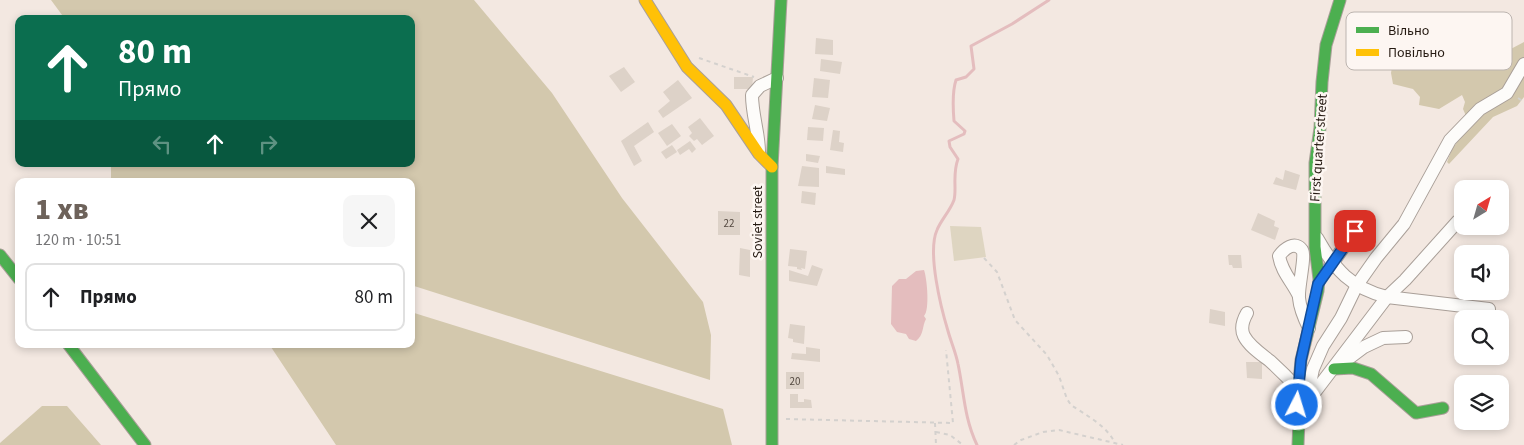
<!DOCTYPE html>
<html lang="uk">
<head>
<meta charset="utf-8">
<style>
  body { margin:0; font-family:"Source Sans 3",sans-serif; background:#f6f6f6; color:#202124; height:100vh; display:flex; flex-direction:column; font-size:19px; white-space:nowrap }
  * { box-sizing:border-box; margin:0 }
  p { font-size:16px; color:#757577 }
  .icon { flex:none; width:28px; height:28px; fill:none; stroke:currentColor; stroke-width:2; stroke-linecap:round; stroke-linejoin:round }
  .map { position:relative; flex:1; overflow:hidden }
  .panel { position:absolute; left:15px; top:178px; width:400px; height:170px; display:flex; flex-direction:column; background:#fff; border-radius:10px; box-shadow:0 2px 8px #0003 }
  .panel>* { flex:none }
  .guide { position:absolute; left:15px; top:15px; width:400px; height:152px; border-radius:10px; box-shadow:0 2px 8px #0003; background:#0b6e4f; color:#fff; overflow:hidden }
  .needle { width:32px; rotate:37deg }
  .fabs { position:absolute; left:1454px; top:180px; display:grid; gap:10px }
  .fabs a { display:grid; place-items:center; width:55px; height:55px; border-radius:10px; background:#fff; box-shadow:0 2px 8px #0003; font-size:25px }
  .pin { position:absolute; display:grid; place-items:center; width:42px; height:42px; color:#fff; margin:-21px; border-radius:10px; box-shadow:0 2px 8px #0006 }
  .me { position:absolute; width:55px; margin:-28px; rotate:5deg; stroke-linejoin:round; filter:drop-shadow(0 0 4px #0008) }
  .turn { display:flex; align-items:center; gap:18px; height:105px; padding:0 20px; font-size:22px }
  .turn .icon { width:65px; height:65px; stroke-width:2.5 }
  .turn b { display:block; font-size:35px; line-height:42px }
  .lanes { display:flex; align-items:center; height:48px; padding:0 20px; background:#0003; justify-content:center; gap:25px; direction:ltr }
  .lanes .off { opacity:.35 }
  .round { display:grid; place-items:center; flex:none; width:52px; height:52px; border-radius:10px; background:#f6f6f6 }
  .head { display:flex; align-items:center; justify-content:space-between; height:85px; padding:0 20px }
  h1 { font-size:30px; font-weight:800; line-height:38px; color:#6d625a }
  ul { padding:0; list-style:none }
  li { display:flex; align-items:center; gap:15px; height:68px; margin:0 10px 8px; padding:0 10px; border:2px solid #e0e0e0; border-radius:10px }
  li div { flex:1 }
  li b { display:block; font-size:19px }
  li em { font-style:normal }
  .map>svg:first-child { display:block }
</style>
</head>
<body>
<div class="map">
<svg width="1524" height="445" viewBox="0 0 1524 445">
  <rect width="100%" height="100%" fill="#f3e8e1"/>
  <path fill="#ded5c1" d="M950,226l31,1 5,30 -32,4z"/>
  <g fill="#d3c8ad">
    <path d="M51,0h423l78,93 70,105 81,104 8,33 -1,45 -299,-95v-104h-300v-17h300v-145h-346z"/>
    <path d="M1524,42v55l-7,9 -24,11 -44,47 -2,-2 5,-13 18,-24 -7,-16 2,-7 -3,-7 -23,14 -20,-4 1,-8 -7,-8 -20,-5 -2,-11 2,-12 25,-1 11,3 8,-4 70,-8z"/>
    <path d="M411,312l312,97 9,36h-396l-67,-101h142z"/>
    <path d="M42,406h25l34,39h-101v-2z"/>
  </g>
  <path fill="#e4bdbe" d="M924,270c3,8 6,40 0,46l2,3c-4,7 -2,16 -10,22l-7,-2 -3,-5 -9,-2 -6,-8 1,-38 7,-7h7l10,-8z"/>
  <g fill="none" stroke-linecap="round" stroke-linejoin="round">
    <path stroke="#e4bdbe" stroke-width="3" d="M977,445c-13,-27 -13,-53 -19,-81 -2,-11 -7,-22 -10,-33 -7,-23 -21,-79 -11,-101 4,-10 13,-19 17,-30 3,-12 -2,-25 4,-41l-8,-12 -1,-6 15,-7 1,-3 -11,-10c-1,-12 -2,-29 2,-41l10,-3 8,-8 -3,-23 41,-22 37,-24"/>
  </g>
  <g fill="#ddd2c8">
    <path d="M816,38l17,2v15l-18,-1z"/>
    <path d="M821,59l21,3 -2,12 -20,-3z"/>
    <path d="M624,67l11,15 -14,10 -12,-16z"/>
    <path d="M734,77h19l-1,12h-18z"/>
    <path d="M814,78l16,2 -2,18 -16,-1z"/>
    <path d="M678,80l14,18 -29,20 -5,-7 12,-10 -7,-9z"/>
    <path d="M815,105l15,3 -3,13 -15,-2z"/>
    <path d="M700,118l14,18 -12,9 -5,-6 -3,2 -5,-5 3,-3 -4,-6z"/>
    <path d="M648,122l6,10 -20,14 8,15 -8,5 -13,-25z"/>
    <path d="M672,124l9,12 -14,10 -9,-13z"/>
    <path d="M808,127l16,1 -1,13 -16,-1z"/>
    <path d="M833,130l7,1 -1,11 5,1 -1,9 -13,-2z"/>
    <path d="M690,141l6,8 -4,4 -3,-4 -9,6 -3,-5z"/>
    <path d="M672,145l5,7 -11,7 -5,-7z"/>
    <path d="M806,154l14,2 -2,7 -12,-2z"/>
    <path d="M802,166l17,2v19l-21,-1z"/>
    <path d="M826,166l19,3v6l-19,-2z"/>
    <path d="M1285,170l15,5 -4,15 -23,-6 3,-7 7,3z"/>
    <path d="M802,191l14,2 -1,12 -14,-2z"/>
    <path d="M718,211l22,1v23h-22z"/>
    <path d="M1258,213l17,8 -1,5 5,2 -4,12 -24,-10z"/>
    <path d="M740,248l10,2v27l-11,-2z"/>
    <path d="M790,249l17,2 -2,18 -4,-1 1,2 -5,-1v-2l-9,-1z"/>
    <path d="M1228,255h13l1,13h-9l-1,-3h-3z"/>
    <path d="M812,265l11,4 -6,17 -28,-5v-11l19,6z"/>
    <path d="M1210,309l15,3v14l-16,-3z"/>
    <path d="M790,324l15,2 -1,18 -11,-2v-3l-5,-1z"/>
    <path d="M806,347l14,2v13l-29,-3 1,-6 14,1z"/>
    <path d="M1246,362h16v17l-15,-1z"/>
    <rect x="786" y="372" width="18" height="17"/>
    <path d="M790,394h8v8h6v-3l7,1 1,8h-22z"/>
  </g>
  <g fill="none" stroke-linecap="round" stroke-linejoin="round">
    <g stroke="#a99f98" stroke-width="14">
      <g id="street">
        <path d="M759,152c0,-19 -7,-37 -7,-57l8,-9 17,-8"/>
        <path d="M1317,238c18,32 34,50 70,59l102,12"/>
        <path d="M1329,268l26,-37"/>
        <path d="M1299,296c-7,-15 -17,-23 -20,-40 5,-7 16,-16 23,-6 4,6 -4,37 -3,48 1,11 5,20 10,30"/>
        <path d="M1247,313c-4,7 -7,15 -3,23 5,10 17,18 26,25 10,9 19,18 28,28"/>
        <path d="M1344,362l20,-15 19,-9 23,-1"/>
        <path d="M1308,401l79,-104 18,-17 53,-59"/>
        <path d="M1306,403l7,-34 10,-23 18,-28 16,-33 19,-27 28,-34 46,-84 30,-31 27,-16 17,-29"/>
      </g>
    </g>
    <g stroke="#a99f98" stroke-width="13">
      <g id="fast">
        <path d="M0,255l19,24"/>
        <path d="M68,344l77,101"/>
        <path d="M1334,369l19,-1 18,6 45,39 27,-5"/>
        <path d="M772,445v-278l9,-167"/>
        <path d="M1298,445l1,-26 -2,-14 4,-45 17,-69 1,-12 -4,-32v-84l5,-35 2,-46 4,-37 14,-45"/>
      </g>
    </g>
    <g stroke="#a99f98" stroke-width="13">
      <path id="slow" d="M645,0l42,67 39,38 33,49 13,13"/>
    </g>
    <g stroke="#d4d1ce" stroke-width="2" stroke-dasharray="4 4" stroke-linecap="butt">
      <path d="M699,58l55,19"/>
      <path d="M1518,98l6,4"/>
      <path d="M984,258l13,14 18,48 32,35 12,21 8,23 4,6c15,10 36,21 44,38"/>
      <path d="M786,419l167,4 -7,-73"/>
      <path d="M935,423l1,22"/>
      <path d="M936,432l14,3 13,10"/>
      <path d="M1014,445l7,-5 22,-8 16,-2 64,15"/>
    </g>
    <use href="#street" stroke="#fdfcfa" stroke-width="12"/>
    <use href="#fast" stroke="#4caf50" stroke-width="11"/>
    <use href="#slow" stroke="#ffc107" stroke-width="11"/>
  </g>
  <g fill="none" stroke-linecap="round" stroke-linejoin="round">
    <g stroke="#114b97" stroke-width="12">
      <path id="route" d="M1297,405l4,-45 17,-76 37,-53"/>
    </g>
    <use href="#route" stroke="#1a73e8" stroke-width="9"/>
  </g>
  <g text-anchor="middle" stroke-width="5" stroke-linejoin="round" paint-order="stroke">
    <g font-size="11" fill="#544940">
      <text x="729" y="227">22</text>
      <text x="795" y="385">20</text>
    </g>
    <g font-size="14" fill="#251a12" stroke="#fdf6f2">
      <text transform="translate(1318 148) rotate(-86)" y="5">First quarter street</text>
      <text transform="translate(757 222) rotate(-90)" y="5">Soviet street</text>
    </g>
  </g>
  <rect x="1346" y="12" width="166" height="58" rx="8" fill="#fdf6f2" stroke="#bcb4af" stroke-width="1"/>
  <rect x="1356" y="27" width="23" height="6" fill="#4caf50"/>
  <rect x="1356" y="49" width="23" height="7" fill="#ffc107"/>
  <g font-size="14" fill="#251a12">
    <text x="1388" y="35">Вільно</text>
    <text x="1388" y="57">Повільно</text>
  </g>
</svg>
<div class="fabs">
<a><svg class="needle" viewBox="-14 -14 28 28"><path d="M0-13l5 13h-10z" fill="#e53935"/><path d="M0 13l5-13h-10z" fill="#757577"/></svg></a>
<a><svg class="icon" aria-label="sound" viewBox="0 0 24 24"><path d="M4 9h4l5-4v14l-5-4H4zM17 9q2 3 0 6"/></svg></a>
<a><svg class="icon" aria-label="search" viewBox="0 0 24 24"><circle cx="10" cy="10" r="6"/><path d="M15 15l6 6"/></svg></a>
<a><svg class="icon" aria-label="layers" viewBox="0 0 24 24"><path d="M12 4l9 5-9 5-9-5zM3 14l9 5 9-5"/></svg></a>
</div>
<div class="pin" style="left:1355px;top:231px;background:#d93025"><svg class="icon" aria-label="arrive" viewBox="0 0 24 24"><path d="M6 21V4h12l-3 4 3 4H6"/></svg></div>
<svg class="me" style="left:1297px;top:405px" viewBox="-20 -20 40 40"><circle r="17" fill="#1a73e8" stroke="#fff" stroke-width="3"/><path d="M0-11L8 9 0 5-8 9z" fill="#fff"/></svg>
<div class="guide">
<div class="turn"><svg class="icon" aria-label="ahead" viewBox="0 0 24 24"><path d="M12 20V5M6 11l6-6 6 6"/></svg><div><b>80 m</b>Прямо</div></div>
<div class="lanes"><svg class="icon off" aria-label="left" viewBox="0 0 24 24"><path d="M17 20v-9H6M10 6l-5 5 5 5"/></svg><svg class="icon" aria-label="ahead" viewBox="0 0 24 24"><path d="M12 20V5M6 11l6-6 6 6"/></svg><svg class="icon off" aria-label="right" viewBox="0 0 24 24"><path d="M7 20v-9h11M14 6l5 5-5 5"/></svg></div>
</div>
<section class="panel">
<div class="head"><div><h1>1 хв</h1><p>120 m · 10:51</p></div><a class="round"><svg class="icon" aria-label="close" viewBox="0 0 24 24"><path d="M6 6l12 12M18 6L6 18"/></svg></a></div>
<ul>
<li><svg class="icon" aria-label="ahead" viewBox="0 0 24 24"><path d="M12 20V5M6 11l6-6 6 6"/></svg><div><b>Прямо</b></div><em>80 m</em></li>
</ul>
</section>
</div>
</body>
</html>
